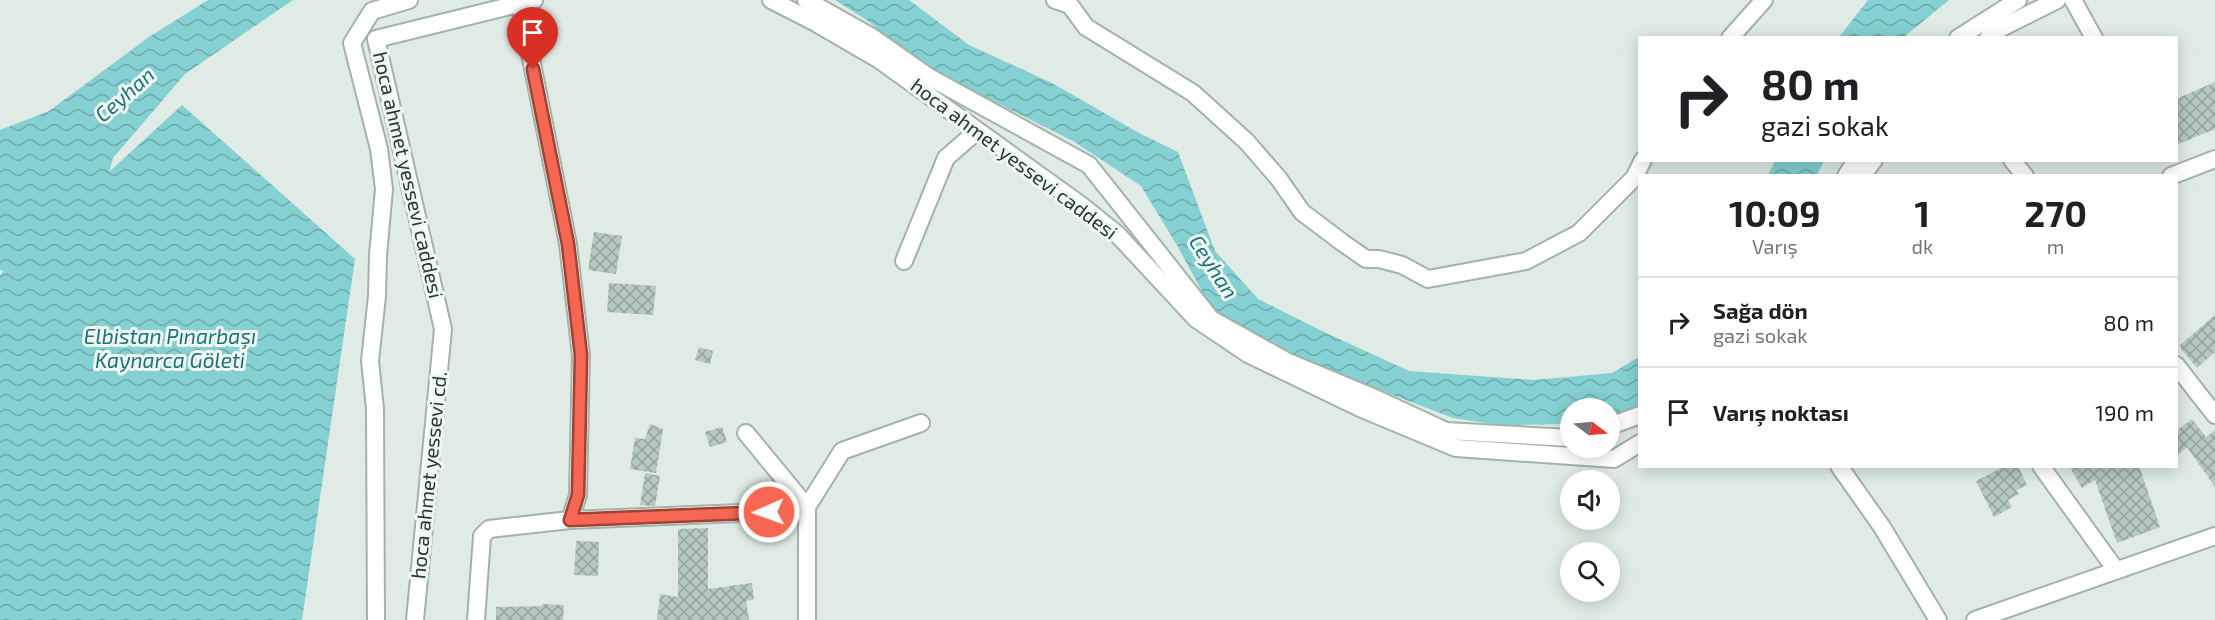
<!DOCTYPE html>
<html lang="tr">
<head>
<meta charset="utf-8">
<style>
  body { margin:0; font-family:"Exo 2",sans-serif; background:#f6f6f6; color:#202124; height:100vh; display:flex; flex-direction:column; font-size:22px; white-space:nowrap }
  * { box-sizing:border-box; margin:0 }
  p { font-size:20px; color:#757577 }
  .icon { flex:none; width:33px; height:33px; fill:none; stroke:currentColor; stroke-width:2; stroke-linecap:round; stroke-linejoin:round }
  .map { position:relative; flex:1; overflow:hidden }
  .side { position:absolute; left:1638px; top:174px; width:540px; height:294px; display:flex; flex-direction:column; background:#fff; border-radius:0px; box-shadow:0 3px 15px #0003 }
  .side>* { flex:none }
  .guide { position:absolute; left:1638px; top:36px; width:540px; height:126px; border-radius:0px; box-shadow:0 3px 15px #0003; background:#fff; color:#202124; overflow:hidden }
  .needle { width:39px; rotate:106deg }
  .buttons { position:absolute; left:1560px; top:398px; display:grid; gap:12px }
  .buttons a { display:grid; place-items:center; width:60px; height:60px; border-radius:50%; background:#fff; box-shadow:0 3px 15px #0003; font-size:30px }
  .pin { position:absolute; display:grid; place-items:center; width:51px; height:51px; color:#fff; margin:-62px -26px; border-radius:50% 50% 50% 0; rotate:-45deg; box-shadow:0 0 6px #0007 }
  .pin .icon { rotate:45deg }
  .me { position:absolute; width:66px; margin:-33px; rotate:268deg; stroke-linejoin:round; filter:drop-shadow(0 0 4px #0008) }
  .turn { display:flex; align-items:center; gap:21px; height:126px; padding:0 24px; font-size:27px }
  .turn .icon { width:78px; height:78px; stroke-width:2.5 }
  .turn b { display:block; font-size:42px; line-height:51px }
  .eta { display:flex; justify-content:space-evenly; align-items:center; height:102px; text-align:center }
  .eta b { font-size:36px; font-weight:700; line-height:42px }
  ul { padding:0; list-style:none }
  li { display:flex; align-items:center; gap:18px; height:90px; padding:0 24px; border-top:2px solid #e0e0e0 }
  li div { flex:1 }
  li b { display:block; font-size:22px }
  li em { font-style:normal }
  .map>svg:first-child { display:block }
</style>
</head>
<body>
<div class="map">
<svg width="2215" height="620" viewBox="0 0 2215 620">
  <defs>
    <pattern id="water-waves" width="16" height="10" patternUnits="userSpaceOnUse" patternTransform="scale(1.5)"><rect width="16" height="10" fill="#85d0d2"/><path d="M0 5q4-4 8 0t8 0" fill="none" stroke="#6caaab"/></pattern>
    <pattern id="building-cross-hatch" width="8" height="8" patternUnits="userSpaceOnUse" patternTransform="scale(1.5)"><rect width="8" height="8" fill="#b7c8c0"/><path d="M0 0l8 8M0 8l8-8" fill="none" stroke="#94a49c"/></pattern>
  </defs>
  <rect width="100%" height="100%" fill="#dfebe4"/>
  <g fill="url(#water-waves)">
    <path d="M208,0h85l-108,74 -72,84 -4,14 73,-67 173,154 -53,361h-302v-345l4,-4 -4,-1v-140l49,-19 100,-74z"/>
    <path d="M835,0h74l60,45 83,38 87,50 39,19 37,99 43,48 68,34 83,38 125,9 78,-7 27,-16v50l-29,15v-14h-40v16l-71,1 -46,-7 -173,-66 -67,-40 -35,-65 -37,-61 -68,-45 -154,-77 -51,-43z"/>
    <path d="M1868,0h81l-45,37h-65z"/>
    <path d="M1775,161v-1l49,1 -7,14h-49z"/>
  </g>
  <g fill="url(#building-cross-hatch)">
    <path d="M2215,82v47l-39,16v-46z"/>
    <path d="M594,232l28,4 -6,38 -28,-4z"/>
    <path d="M609,283l47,3 -3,29 -46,-3z"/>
    <path d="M2215,315v37l-18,16 -18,-22z"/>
    <path d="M699,347l14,4 -3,13 -15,-4z"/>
    <path d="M2192,419l14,18 9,-7v57l-28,-40 -11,9v-25z"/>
    <path d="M650,424l13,5 -7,44 -26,-4 5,-31 10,1z"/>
    <path d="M722,427l5,15 -17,5 -5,-15z"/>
    <path d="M2005,466h13l9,19 -11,5 3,4 -11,6 4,7 -18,10 -18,-36z"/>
    <path d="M2069,466h70l21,61 -43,16 -22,-63 -13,8z"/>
    <path d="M645,473l15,3 -5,30 -15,-1z"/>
    <path d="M708,528v61l44,-6 2,17 -8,1 3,19h-92l3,-26 18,3v-68z"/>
    <path d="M576,541l23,1 -1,34 -24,-1z"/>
    <path d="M542,604l22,1 -1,15h-67v-13l46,-1z"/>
  </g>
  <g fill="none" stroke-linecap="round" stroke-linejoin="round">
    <g stroke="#a2b3aa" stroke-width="20">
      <g id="minor">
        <path d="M771,0l45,23 62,36 203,146 36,29 79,85 52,35 112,54 96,40 158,11 26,-16"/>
        <path d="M806,0l66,37 57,40 160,88 122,154 77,43 89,37 69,32 124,7"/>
        <path d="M1055,0l15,5 16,22 107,66 54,49 32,37 23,33 41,31 23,16h13l23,6 26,14 98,-18 53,-28 55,-55 9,-18"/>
        <path d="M2073,0l21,38"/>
        <path d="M520,3l48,241 13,111 -3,140 -8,25"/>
        <path d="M1730,38l34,-38"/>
        <path d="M1958,38l60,-38"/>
        <path d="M1988,38l11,-9 58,-29"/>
        <path d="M2012,160l13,16"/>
        <path d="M1846,176l10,-16"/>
        <path d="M1862,176l12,-16"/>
        <path d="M2171,176l44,-17"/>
        <path d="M904,261l42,-103 31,-27"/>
        <path d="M2176,365l39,50"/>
        <path d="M1610,426l30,-11"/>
        <path d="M746,433l61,74"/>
        <path d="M1839,466l43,61 56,93"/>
        <path d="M2041,466l75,104"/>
        <path d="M807,507l35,-56 79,-28"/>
        <path d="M807,507v113"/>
        <path d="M376,620l-1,-211 -5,-48 7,-65 1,-41 6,-66 -5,-40 -27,-106 20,-32 37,-11"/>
        <path d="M415,620l28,-291 -67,-290 158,-39"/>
        <path d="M476,620l6,-84 7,-7 81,-9 221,-9 16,-4"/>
        <path d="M1975,620l240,-84"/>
      </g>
    </g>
    <use href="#minor" stroke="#fff" stroke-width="16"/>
  </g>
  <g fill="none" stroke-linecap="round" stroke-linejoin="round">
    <g stroke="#9f4236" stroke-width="15">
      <path id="route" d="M533,69l35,175 13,111 -3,140 -8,25 199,-8"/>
    </g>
    <use href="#route" stroke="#f56653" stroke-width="10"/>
  </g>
  <g text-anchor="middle" stroke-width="6" stroke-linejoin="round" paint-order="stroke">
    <g font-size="20" fill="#203b30" stroke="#f0f7f2">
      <text transform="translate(1014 159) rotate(37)" y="7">hoca ahmet yessevi caddesi</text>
      <text transform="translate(408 175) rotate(77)" y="7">hoca ahmet yessevi caddesi</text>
      <text transform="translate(429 475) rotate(-84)" y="7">hoca ahmet yessevi cd.</text>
    </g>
    <g font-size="21" font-style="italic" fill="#197478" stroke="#f0f7f2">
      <text transform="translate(125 95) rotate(-41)" y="7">Ceyhan</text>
      <text transform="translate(1213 267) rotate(57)" y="7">Ceyhan</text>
      <text x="170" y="344">Elbistan Pınarbaşı<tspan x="170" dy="24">Kaynarca Göleti</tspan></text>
    </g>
  </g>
</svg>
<div class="buttons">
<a><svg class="needle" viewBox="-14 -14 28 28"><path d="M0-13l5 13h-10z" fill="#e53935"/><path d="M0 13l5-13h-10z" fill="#757577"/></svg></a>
<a><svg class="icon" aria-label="sound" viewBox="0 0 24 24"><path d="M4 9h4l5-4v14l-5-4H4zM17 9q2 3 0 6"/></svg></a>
<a><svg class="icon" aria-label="search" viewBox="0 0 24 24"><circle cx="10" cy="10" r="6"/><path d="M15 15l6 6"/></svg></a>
</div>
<div class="pin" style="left:533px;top:69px;background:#d93025"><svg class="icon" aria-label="arrive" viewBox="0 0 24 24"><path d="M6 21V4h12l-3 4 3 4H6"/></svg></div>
<svg class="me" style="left:769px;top:512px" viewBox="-20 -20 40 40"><circle r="17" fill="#f56653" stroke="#fff" stroke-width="3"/><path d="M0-11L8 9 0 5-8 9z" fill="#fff"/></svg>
<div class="guide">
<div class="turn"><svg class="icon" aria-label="right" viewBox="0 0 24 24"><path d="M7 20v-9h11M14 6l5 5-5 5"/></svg><div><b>80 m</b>gazi sokak</div></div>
</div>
<section class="side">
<div class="eta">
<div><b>10:09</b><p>Varış</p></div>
<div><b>1</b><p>dk</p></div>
<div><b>270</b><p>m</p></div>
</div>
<ul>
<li><svg class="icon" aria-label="right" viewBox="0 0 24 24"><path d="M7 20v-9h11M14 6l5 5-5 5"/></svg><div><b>Sağa dön</b><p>gazi sokak</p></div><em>80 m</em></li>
<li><svg class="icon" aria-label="arrive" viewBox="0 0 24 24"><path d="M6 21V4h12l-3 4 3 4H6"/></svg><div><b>Varış noktası</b></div><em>190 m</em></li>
</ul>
</section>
</div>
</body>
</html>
